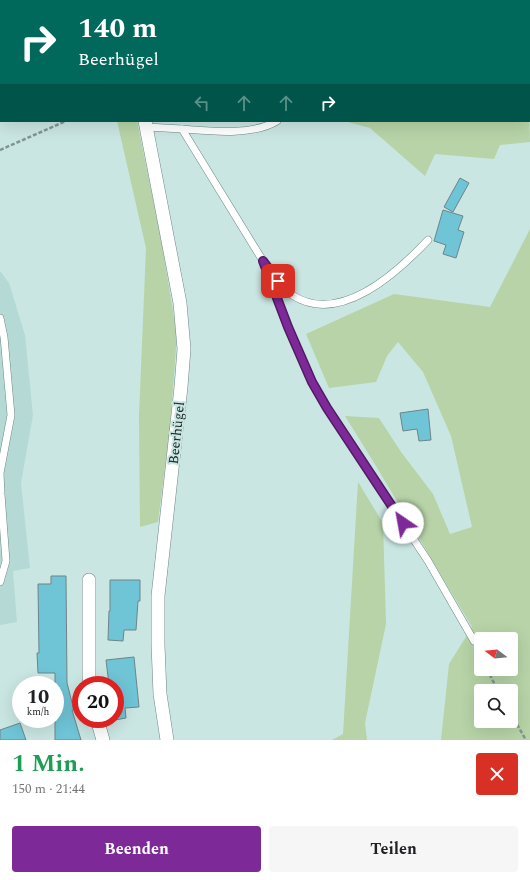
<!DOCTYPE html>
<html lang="de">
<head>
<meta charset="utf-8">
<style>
  body { margin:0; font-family:Spectral,serif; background:#f6f6f6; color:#202124; height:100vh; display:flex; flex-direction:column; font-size:15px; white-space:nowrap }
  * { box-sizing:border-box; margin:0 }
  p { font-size:13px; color:#757577 }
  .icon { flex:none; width:22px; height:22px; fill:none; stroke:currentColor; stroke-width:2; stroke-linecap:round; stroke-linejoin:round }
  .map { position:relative; height:740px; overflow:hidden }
  .details { display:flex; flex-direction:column; background:#fff; flex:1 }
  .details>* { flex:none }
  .guide { position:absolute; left:0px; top:0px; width:530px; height:122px; box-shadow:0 4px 16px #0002; background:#00695c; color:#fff; overflow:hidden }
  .needle { width:26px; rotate:286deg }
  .buttons { position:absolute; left:474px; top:632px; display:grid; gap:8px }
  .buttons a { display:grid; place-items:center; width:44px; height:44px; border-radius:4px; background:#fff; box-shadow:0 4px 16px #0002; font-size:20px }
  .speed { position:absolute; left:12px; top:676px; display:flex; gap:8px; font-size:20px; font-weight:700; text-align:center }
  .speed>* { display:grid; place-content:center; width:52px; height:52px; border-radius:50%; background:#fff; box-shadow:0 4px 16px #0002; line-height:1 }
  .speed small { font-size:10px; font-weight:400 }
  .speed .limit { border:6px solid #d22; background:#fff; color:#111 }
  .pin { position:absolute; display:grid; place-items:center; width:34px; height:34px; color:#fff; margin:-17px; border-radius:8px; box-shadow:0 2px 6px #0006 }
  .me { position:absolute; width:44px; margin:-22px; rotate:327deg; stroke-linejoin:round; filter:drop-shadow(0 0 3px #0008) }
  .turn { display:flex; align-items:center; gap:14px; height:84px; padding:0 12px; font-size:18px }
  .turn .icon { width:52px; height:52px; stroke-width:2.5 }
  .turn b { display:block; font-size:28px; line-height:34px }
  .lanes { display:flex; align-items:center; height:38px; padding:0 12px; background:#0003; justify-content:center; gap:20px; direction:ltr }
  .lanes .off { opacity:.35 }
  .round { display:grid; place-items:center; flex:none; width:42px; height:42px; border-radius:4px; background:#f6f6f6 }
  .head { display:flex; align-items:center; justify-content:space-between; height:68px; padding:0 12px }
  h1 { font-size:24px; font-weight:700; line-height:30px; color:#1e9e55 }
  .primary-button { display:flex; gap:8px; margin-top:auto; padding:8px 12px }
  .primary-button a { flex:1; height:46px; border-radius:4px; background:#7d2998; color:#fff; font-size:16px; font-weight:700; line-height:46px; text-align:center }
  .primary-button a+a { background:#f6f6f6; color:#202124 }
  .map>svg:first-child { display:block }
</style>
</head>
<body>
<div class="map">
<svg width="530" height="740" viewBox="0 0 530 740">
  <rect width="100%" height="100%" fill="#cae6e2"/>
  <path fill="#b5dad5" d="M0,271l9,12 16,52 8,80 -12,68 9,85 -17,3 4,51 -17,3z"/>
  <g fill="#b7d3a7" fill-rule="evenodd">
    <path d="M529,108l1,34 -30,3 -6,14 -59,-5 -10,22 -55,-48 -26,-7h185z"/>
    <path d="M117,121h20l24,118 16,96 -7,93 -12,94 -18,5 -1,-111 7,-168z"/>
    <path d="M530,229v511h-89l8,-76 23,-37 -96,-161 -31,-50 34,2 22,34 32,42 17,40 22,-7 -21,-91 -28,-64 -25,-30 -11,14 -11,26 -47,6 -23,-54 88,-40 96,13zM481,639h30v30h-30zM481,691h30v30h-30z"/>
    <path d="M358,482l25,41 3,101 -21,99 2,17h-35l11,-6z"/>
  </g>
  <g fill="#6fc4d6" stroke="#6c858b">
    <path d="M460,178l9,5 -16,29 -9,-5z"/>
    <path d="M443,210l20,6 -5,14 6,2 -8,26 -13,-4 3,-9 -12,-4z"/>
    <path d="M428,409l3,31 -12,1 -2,-12 -14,2 -3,-18z"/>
    <path d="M51,576h15l1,107 7,27h-2l9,30h-26v-67h-17l-1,-20h2l-1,-69h13z"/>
    <path d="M110,580h30v21h-2l-2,29h-12l-1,11 -15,-1 1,-29h1z"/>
    <path d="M134,657l5,50 -14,1 1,10 -11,2v-35h-6l-3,-25z"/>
    <path d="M20,723l6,17h-26v-10z"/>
  </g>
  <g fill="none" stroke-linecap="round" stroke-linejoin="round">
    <g stroke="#6d8783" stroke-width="8">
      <g id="service">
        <path d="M147,127l35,2 81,132 25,66 24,55 15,26 101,153 46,80"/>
        <path d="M182,129c28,2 70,7 95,-8"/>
        <path d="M268,268c8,9 14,21 24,27 48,31 105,-22 136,-55"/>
        <path d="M0,318l4,19 7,78 -11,58 1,21 5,67 -6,21"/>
      </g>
    </g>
    <g stroke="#6d8783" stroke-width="14">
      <g id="minor">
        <path d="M125,1v-1"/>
        <path d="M145,121l35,182 4,46 -3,38 -23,209v49l2,49 7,46"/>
        <path d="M89,580v96l1,9"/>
        <path d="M97,719l6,21"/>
      </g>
    </g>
    <g stroke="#819592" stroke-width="2.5" stroke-dasharray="4 2" stroke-linecap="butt">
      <path d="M297,0v1"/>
      <path d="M0,150l66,-29"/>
      <path d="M478,649l3,6"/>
      <path d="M487,669l11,22"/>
      <path d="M511,714l15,26"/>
    </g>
    <use href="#service" stroke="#fff" stroke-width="7"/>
    <use href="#minor" stroke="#fff" stroke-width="13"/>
  </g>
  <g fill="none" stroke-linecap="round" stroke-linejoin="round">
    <g stroke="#511b63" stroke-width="10">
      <path id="route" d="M278,281l-15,-20 25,66 24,55 15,26 76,115"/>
    </g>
    <use href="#route" stroke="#7d2998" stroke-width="7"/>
  </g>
  <g text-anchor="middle" stroke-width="4" stroke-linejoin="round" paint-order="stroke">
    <g font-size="14" fill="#202b29" stroke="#cae6e2">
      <text transform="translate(176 433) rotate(-84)" y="5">Beerhügel</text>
    </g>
  </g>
</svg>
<div class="buttons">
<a><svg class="needle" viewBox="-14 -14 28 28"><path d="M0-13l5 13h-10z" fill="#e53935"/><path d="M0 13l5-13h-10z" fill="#757577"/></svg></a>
<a><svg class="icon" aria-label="search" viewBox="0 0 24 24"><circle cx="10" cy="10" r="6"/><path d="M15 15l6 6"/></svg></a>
</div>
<div class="speed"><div>10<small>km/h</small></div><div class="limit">20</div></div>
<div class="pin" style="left:278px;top:281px;background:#d93025"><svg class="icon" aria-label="arrive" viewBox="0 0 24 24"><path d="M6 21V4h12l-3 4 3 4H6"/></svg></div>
<svg class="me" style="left:403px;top:523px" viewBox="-20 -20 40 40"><circle r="19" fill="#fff"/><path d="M0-13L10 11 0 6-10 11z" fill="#7d2998"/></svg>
<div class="guide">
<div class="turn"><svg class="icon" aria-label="right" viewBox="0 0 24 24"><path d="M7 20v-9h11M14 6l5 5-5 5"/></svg><div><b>140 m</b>Beerhügel</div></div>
<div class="lanes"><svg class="icon off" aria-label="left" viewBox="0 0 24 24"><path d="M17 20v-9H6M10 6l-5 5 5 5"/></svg><svg class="icon off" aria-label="ahead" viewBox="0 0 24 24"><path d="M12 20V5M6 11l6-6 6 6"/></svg><svg class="icon off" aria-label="ahead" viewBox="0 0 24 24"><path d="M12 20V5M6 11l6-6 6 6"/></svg><svg class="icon" aria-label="right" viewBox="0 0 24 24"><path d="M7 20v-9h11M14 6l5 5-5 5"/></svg></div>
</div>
</div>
<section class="details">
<div class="head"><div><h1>1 Min.</h1><p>150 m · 21:44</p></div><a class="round" style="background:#d93025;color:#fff"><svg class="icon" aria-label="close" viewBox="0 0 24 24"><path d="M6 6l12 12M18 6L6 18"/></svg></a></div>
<div class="primary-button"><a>Beenden</a><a>Teilen</a></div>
</section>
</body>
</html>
